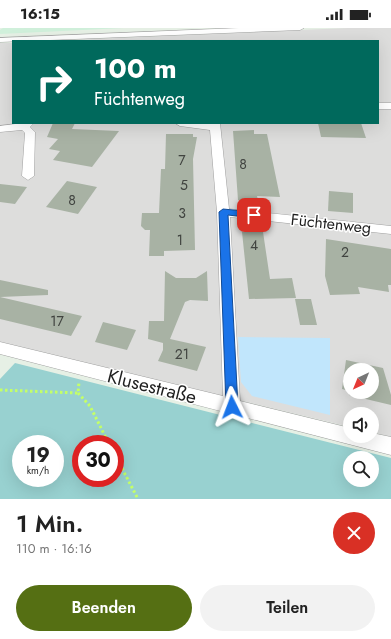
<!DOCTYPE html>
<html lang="de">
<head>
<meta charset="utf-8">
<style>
  body { margin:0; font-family:Jost,sans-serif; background:#f2f2f2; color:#222; height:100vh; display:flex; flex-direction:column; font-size:15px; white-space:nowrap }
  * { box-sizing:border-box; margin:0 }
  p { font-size:13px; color:#767676 }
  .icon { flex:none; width:22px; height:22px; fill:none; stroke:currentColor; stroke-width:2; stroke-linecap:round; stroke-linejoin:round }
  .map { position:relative; height:471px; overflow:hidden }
  .drawer { display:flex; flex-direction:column; background:#fff; flex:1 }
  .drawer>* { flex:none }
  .guide { position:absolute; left:12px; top:12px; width:367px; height:84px; border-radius:0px; box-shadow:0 4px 16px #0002; background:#00695c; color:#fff; overflow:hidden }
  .needle { width:26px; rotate:223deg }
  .controls { position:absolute; left:343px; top:335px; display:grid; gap:8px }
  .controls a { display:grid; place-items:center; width:36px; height:36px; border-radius:50%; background:#fff; box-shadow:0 4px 16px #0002; font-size:20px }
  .speed { position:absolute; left:12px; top:407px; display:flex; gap:8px; font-size:20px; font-weight:700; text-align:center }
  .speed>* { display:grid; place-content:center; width:52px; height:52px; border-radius:50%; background:#fff; box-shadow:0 4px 16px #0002; line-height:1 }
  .speed small { font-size:10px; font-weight:400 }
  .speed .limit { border:6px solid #d22; background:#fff; color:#111 }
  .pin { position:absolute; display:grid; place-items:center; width:34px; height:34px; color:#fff; margin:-17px; border-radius:8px; box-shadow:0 2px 6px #0006 }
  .me { position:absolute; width:44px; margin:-22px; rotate:357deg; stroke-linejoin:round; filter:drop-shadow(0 0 3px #0008) }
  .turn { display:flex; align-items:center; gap:14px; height:84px; padding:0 16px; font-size:18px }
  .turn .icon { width:52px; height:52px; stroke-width:2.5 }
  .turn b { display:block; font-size:28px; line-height:34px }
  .round { display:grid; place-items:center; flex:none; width:42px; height:42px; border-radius:21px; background:#f2f2f2 }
  .summary { display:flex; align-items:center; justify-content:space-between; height:68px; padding:0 16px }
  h1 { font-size:24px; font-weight:600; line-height:30px }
  .cta { display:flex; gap:8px; margin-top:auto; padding:8px 16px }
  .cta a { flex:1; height:46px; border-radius:24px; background:#556f13; color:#fff; font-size:16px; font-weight:600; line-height:46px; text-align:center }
  .cta a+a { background:#f2f2f2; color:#222 }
  .status { display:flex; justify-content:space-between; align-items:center; height:28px; padding:0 20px; background:#fff; direction:ltr }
  .status svg { height:11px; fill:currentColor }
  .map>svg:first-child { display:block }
</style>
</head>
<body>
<div class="status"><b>16:15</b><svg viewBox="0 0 49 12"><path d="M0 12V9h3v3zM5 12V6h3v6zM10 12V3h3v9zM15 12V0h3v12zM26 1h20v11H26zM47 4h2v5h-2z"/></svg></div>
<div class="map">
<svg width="391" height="471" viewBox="0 0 391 471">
  <rect width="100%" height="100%" fill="#e6f0e5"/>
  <path fill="#dddddc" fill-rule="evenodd" d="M348,0h43v409l-19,-5v-18h-22v13l-350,-85v-299h13v80h365v-82h-331zM350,342h22v22h-22z"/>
  <path fill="#d0f0db" d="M3,0h121l-124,6v-4z"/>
  <path fill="#98d1d0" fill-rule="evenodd" d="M15,335l376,95v41h-391v-120zM21,416h34v34h-34zM81,416h34v34h-34zM350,430h22v22h-22z"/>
  <path fill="#c1e6fc" d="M238,309l92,1v77l-78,-19 -11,-14z"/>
  <g fill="#a8b2a4" fill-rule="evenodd">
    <path d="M53,95h22l-3,6 47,2 -27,36 -39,-7 7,-9 -11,-2 9,-10 -11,-2z"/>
    <path d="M318,95h43l5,15 -45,-1z"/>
    <path d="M254,102v4h13l13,63 -23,-1 1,4h-20l-5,-69z"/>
    <path d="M166,106h27v3h4l-4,22 2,91 -31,1v5h-15l1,-26h-5l-4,-4 1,-13h17l2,-44h4z"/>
    <path d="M67,153l30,6 -19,27 -32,-7z"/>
    <path d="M0,156l27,3 -12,17 -15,-2z"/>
    <path d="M329,163l24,2v20l-25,-2z"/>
    <path d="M242,204h21l7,47 22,-1 4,20 -47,1z"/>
    <path d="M326,211l65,10v36h-3l1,7 -31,-5 2,7 -30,1 -5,-19z"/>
    <path d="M165,243l11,7h20l11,-7 1,30 -18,-1 -5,2 -15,37 36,8 -9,24 -39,-10 5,-11v-7l-15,-4 1,-18h15z"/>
    <path d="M0,252l48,10v5l-48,2 82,19 -11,20 -71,-17z"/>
    <path d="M295,271h16l6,26h-17z"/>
    <path d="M103,294l33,8 -9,20 -32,-8z"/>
    <path d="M346,332l37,8 8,27v10l-42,-10 1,-4 -8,-2zM350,342h22v22h-22z"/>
  </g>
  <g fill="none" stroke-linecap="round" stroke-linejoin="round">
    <g stroke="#a0a0a0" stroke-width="1">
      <g id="minor">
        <path d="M239,0h65l-4,2 -300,12v-4z"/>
        <rect x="378" y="75" width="13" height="6"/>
        <path d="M23,95h11l-4,4 5,5 -1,44 -6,4 -6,-4 3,-43 -3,-3 -22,2v-6z"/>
        <path d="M175,95h45l9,86 162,17v8l-161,-17 10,184 110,27v8h22v-3l19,4v18l-391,-101v-12l223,54 -6,-184 -7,-82 -30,-4z"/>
      </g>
    </g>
    <g stroke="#c4ff67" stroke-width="3" stroke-dasharray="2.5 2.5" stroke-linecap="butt">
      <path d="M0,362l78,3 1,-11"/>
      <path d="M78,365l12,13 19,38"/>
      <path d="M115,427l23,44"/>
    </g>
    <use href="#minor" fill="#fff" fill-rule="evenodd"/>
  </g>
  <path fill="#1a73e8" stroke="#114b97" d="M223,181l31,3 4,3 -4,3 -26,-3 10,192 -2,3 -4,2 -4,-2 -2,-3 -7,-195z"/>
  <g text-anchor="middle" stroke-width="3" stroke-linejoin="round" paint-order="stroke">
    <g font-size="14" fill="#414440">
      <text x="182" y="137">7</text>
      <text x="243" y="141">8</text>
      <text x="184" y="162">5</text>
      <text x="72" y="177">8</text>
      <text x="182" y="190">3</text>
      <text x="180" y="217">1</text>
      <text x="254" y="222">4</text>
      <text x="345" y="229">2</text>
      <text x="57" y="298">17</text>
      <text x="182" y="331">21</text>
    </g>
    <g font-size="16" fill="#1f1f1f" stroke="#fff">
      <text transform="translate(331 195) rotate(6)" y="6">Füchtenweg</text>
    </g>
    <g font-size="19" fill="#1f1f1f" stroke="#fff">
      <text transform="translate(152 358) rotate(14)" y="7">Klusestraße</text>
    </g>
  </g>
</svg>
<div class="controls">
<a><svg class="needle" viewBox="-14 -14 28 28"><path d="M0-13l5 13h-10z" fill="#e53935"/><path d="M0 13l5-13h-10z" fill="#767676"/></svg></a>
<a><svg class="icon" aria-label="sound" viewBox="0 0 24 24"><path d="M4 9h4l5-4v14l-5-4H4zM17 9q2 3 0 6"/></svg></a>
<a><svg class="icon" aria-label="search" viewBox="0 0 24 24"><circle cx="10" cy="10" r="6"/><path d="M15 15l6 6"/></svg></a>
</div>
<div class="speed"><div>19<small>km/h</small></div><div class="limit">30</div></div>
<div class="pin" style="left:254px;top:187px;background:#d93025"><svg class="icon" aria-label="arrive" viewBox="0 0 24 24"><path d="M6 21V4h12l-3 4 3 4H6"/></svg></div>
<svg class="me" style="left:232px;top:379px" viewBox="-20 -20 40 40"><path d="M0-17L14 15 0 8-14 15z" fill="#1a73e8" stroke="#fff" stroke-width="4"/></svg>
<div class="guide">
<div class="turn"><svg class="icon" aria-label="right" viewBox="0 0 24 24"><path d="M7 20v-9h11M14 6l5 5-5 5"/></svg><div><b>100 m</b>Füchtenweg</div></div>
</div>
</div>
<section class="drawer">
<div class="summary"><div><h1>1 Min.</h1><p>110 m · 16:16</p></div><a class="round" style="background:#d93025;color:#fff"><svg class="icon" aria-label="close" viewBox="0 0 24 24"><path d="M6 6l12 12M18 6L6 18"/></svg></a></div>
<div class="cta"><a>Beenden</a><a>Teilen</a></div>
</section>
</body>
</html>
